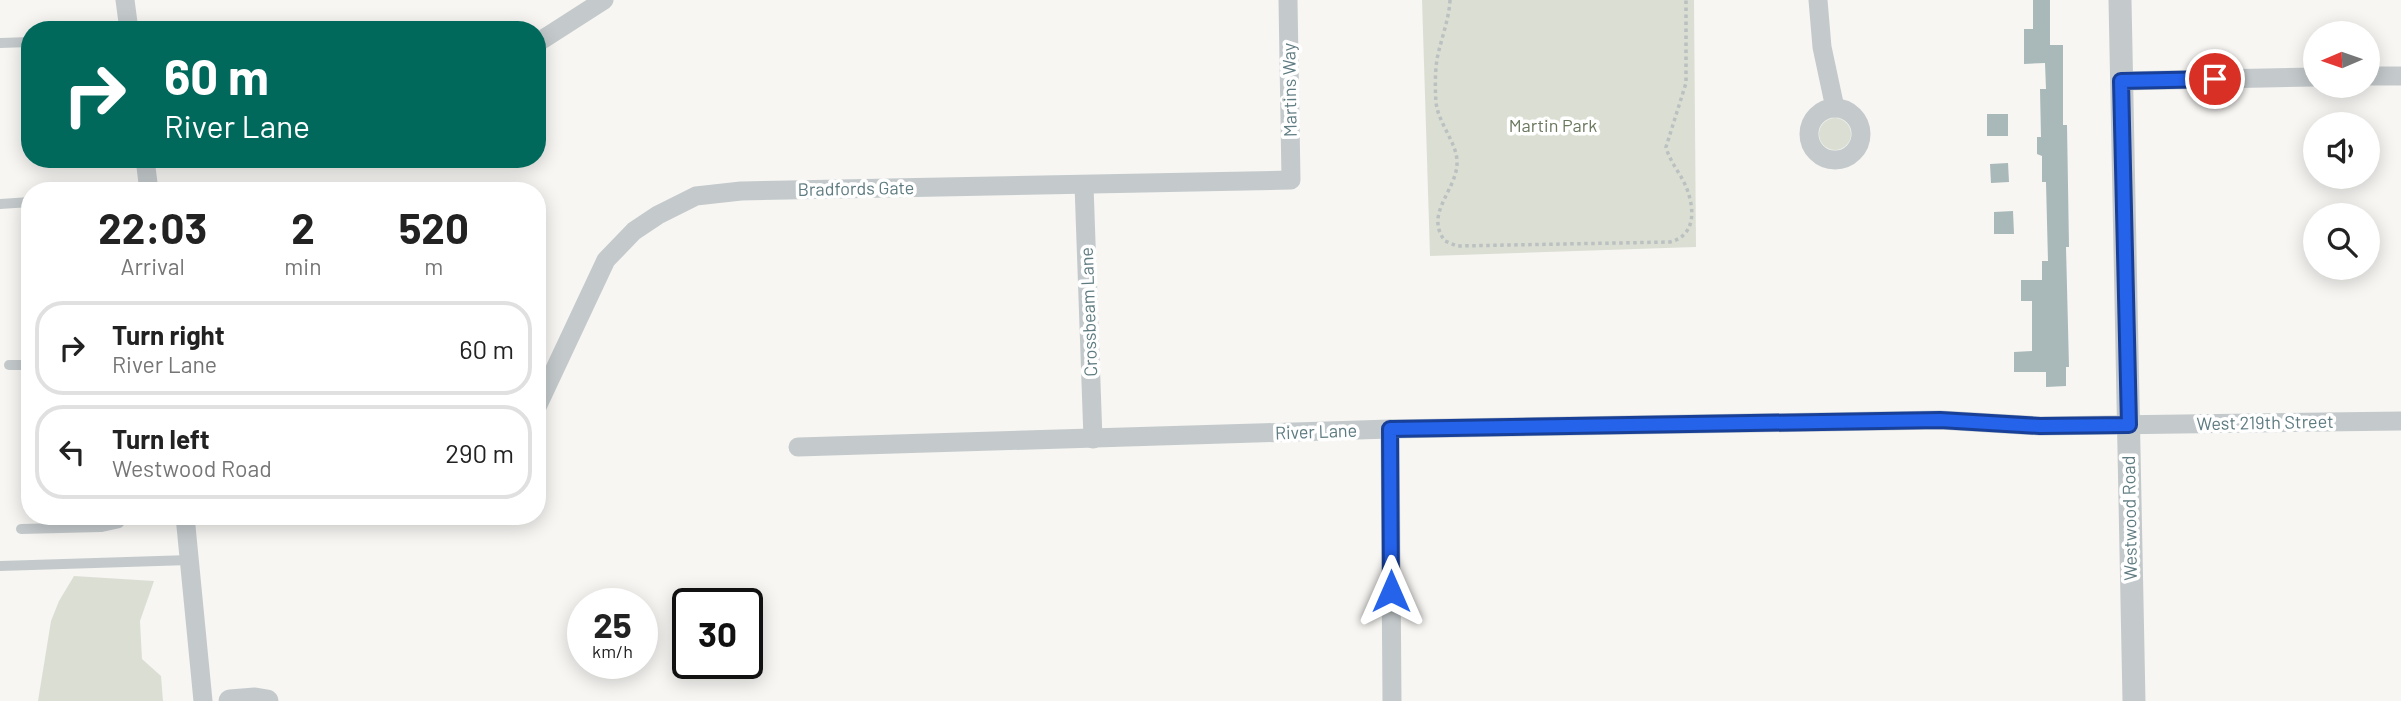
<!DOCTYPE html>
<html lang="en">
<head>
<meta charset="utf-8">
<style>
  body { margin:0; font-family:Barlow,sans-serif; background:#f2f2f2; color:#222; height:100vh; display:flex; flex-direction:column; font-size:26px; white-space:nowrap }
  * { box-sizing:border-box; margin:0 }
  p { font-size:23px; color:#767676 }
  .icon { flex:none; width:38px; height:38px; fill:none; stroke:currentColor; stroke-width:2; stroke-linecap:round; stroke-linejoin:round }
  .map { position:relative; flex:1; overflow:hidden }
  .details { position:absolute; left:21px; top:182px; width:525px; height:343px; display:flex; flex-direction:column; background:#fff; border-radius:28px; box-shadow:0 4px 18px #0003 }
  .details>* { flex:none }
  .top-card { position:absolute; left:21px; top:21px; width:525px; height:147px; border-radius:28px; box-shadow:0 4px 18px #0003; background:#00695c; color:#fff; overflow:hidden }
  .needle { width:46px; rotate:268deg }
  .tools { position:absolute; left:2303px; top:21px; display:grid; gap:14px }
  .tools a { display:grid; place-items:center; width:77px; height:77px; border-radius:50%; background:#fff; box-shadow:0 4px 18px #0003; font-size:35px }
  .speed { position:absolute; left:567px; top:588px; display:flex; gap:14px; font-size:35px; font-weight:700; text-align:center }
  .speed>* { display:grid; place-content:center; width:91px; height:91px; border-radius:50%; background:#fff; box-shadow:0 4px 18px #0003; line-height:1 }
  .speed small { font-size:18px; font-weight:400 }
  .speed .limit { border:4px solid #111; border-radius:10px; background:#fff; color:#111 }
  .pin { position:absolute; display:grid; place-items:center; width:60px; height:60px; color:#fff; margin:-30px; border:4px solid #fff; border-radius:50%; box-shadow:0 2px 7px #0007 }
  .me { position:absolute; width:77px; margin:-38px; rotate:0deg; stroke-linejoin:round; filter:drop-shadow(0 0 5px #0008) }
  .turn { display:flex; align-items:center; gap:24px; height:147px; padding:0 28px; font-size:32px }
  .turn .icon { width:91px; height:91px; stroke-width:2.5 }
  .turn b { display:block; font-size:49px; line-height:60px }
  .eta { display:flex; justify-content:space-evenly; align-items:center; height:119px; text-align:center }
  .eta b { font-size:42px; font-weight:700; line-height:49px }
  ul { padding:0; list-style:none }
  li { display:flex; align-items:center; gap:21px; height:94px; margin:0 14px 10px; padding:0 14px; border:4px solid #e0e0e0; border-radius:28px }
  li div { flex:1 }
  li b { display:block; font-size:26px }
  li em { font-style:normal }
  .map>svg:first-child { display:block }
</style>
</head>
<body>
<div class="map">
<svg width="2401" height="701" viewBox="0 0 2401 701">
  <rect width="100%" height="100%" fill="#f7f6f3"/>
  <g fill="#dbdfd3">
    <path d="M1422,0h272l2,247 -266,9z"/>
    <circle cx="1835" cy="134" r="16"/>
    <path d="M74,576l80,5 -14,40 2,38 19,17 2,25h-125l13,-80 8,-20z"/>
  </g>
  <g fill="#a9b8b9">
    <path d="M2033,0h17v45h13v80h4l2,122h-3l3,120h-3v19l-20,1v-15h-32v-20l18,-1v-50h-11v-21h21v-19h6l-2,-79h-4v-26l-5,-2v-17h4l-1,-48h6l-1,-26 -21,1v-35h9z"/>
    <rect x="1987" y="114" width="21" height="22"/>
    <path d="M2008,163l1,19 -18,1 -1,-19z"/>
    <path d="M2013,211l1,23h-20v-22z"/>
  </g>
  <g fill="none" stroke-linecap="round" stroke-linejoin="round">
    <path stroke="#bbc0c1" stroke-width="3.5" stroke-dasharray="3.5 3.5" stroke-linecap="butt" d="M1450,0c-1,20 -9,39 -13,59 -2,14 -2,29 -1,43 2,22 22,41 21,62 -1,27 -33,50 -12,77l12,5 213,-4c24,-6 25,-29 18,-50 -5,-16 -18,-29 -22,-45l20,-64v-83"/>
    <g stroke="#c4cacc" stroke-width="10">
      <path d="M0,43l30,-1"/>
      <path d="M0,204l30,-2"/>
      <path d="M9,365h21"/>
      <path d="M21,529l80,-2 18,-4 5,-7"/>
      <path d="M0,566l190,-6"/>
    </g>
    <g stroke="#c4cacc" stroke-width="19">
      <path d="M125,0l4,30"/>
      <path d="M1818,0l4,47 13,61"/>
      <path d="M537,43l67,-43"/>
      <path d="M2368,76h33"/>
      <path d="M2121,81l194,-4"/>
      <circle cx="1835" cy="134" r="26"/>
      <path d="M145,159l4,32"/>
      <path d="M1084,185l9,254"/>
      <path d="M537,407l69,-147 28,-29 24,-16 38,-19 45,-5 550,-11 -3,-180"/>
      <path d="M1390,429l2,272"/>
      <path d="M798,447l592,-18 550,-9 100,6 361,-5"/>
      <path d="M185,516l18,185"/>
    </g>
    <g stroke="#c4cacc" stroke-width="23">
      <path d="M2120,0l14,701"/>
      <path d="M230,701l25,-2 12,2"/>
    </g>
  </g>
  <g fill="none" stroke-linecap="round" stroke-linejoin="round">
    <g stroke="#184099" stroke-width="18">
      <path id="route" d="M1391,591l-1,-162 550,-9 100,6 89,-1 -8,-344 94,-2"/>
    </g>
    <use href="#route" stroke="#2563eb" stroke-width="12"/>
  </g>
  <g text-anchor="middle" stroke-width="7" stroke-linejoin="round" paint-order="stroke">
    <g font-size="18" fill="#5e7b81" stroke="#fff">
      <text transform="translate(1290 90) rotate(-91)" y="6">Martins Way</text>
      <text transform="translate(856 189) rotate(-1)" y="6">Bradfords Gate</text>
      <text transform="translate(1089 312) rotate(-92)" y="6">Crossbeam Lane</text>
      <text transform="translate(2265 423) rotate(-1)" y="6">West 219th Street</text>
      <text transform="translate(1316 432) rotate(-2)" y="6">River Lane</text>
      <text transform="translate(2130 518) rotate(-91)" y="6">Westwood Road</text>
    </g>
    <g font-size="18" fill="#6a785e" stroke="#fff">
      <text x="1553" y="132">Martin Park</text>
    </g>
  </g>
</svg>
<div class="tools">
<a><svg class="needle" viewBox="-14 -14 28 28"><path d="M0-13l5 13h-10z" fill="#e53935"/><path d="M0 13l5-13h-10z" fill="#767676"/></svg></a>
<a><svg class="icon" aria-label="sound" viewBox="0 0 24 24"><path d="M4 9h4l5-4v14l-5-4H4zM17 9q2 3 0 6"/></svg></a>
<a><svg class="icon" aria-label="search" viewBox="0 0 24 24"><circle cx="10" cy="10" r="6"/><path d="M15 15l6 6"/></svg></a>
</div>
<div class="speed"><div>25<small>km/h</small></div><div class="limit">30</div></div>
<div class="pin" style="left:2215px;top:79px;background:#d93025"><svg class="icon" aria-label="arrive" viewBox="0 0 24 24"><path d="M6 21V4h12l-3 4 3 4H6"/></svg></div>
<svg class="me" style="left:1391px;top:591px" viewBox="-20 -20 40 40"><path d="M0-17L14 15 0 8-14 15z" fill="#2563eb" stroke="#fff" stroke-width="4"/></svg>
<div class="top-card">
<div class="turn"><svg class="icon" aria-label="right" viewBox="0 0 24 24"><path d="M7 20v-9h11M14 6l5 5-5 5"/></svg><div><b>60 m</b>River Lane</div></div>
</div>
<section class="details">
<div class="eta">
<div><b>22:03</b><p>Arrival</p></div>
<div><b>2</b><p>min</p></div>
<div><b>520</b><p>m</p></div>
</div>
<ul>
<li><svg class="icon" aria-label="right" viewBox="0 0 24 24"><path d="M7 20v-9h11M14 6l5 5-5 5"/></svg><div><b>Turn right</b><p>River Lane</p></div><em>60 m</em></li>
<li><svg class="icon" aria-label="left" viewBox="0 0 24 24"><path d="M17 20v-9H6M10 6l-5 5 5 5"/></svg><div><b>Turn left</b><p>Westwood Road</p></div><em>290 m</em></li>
</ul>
</section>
</div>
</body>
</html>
